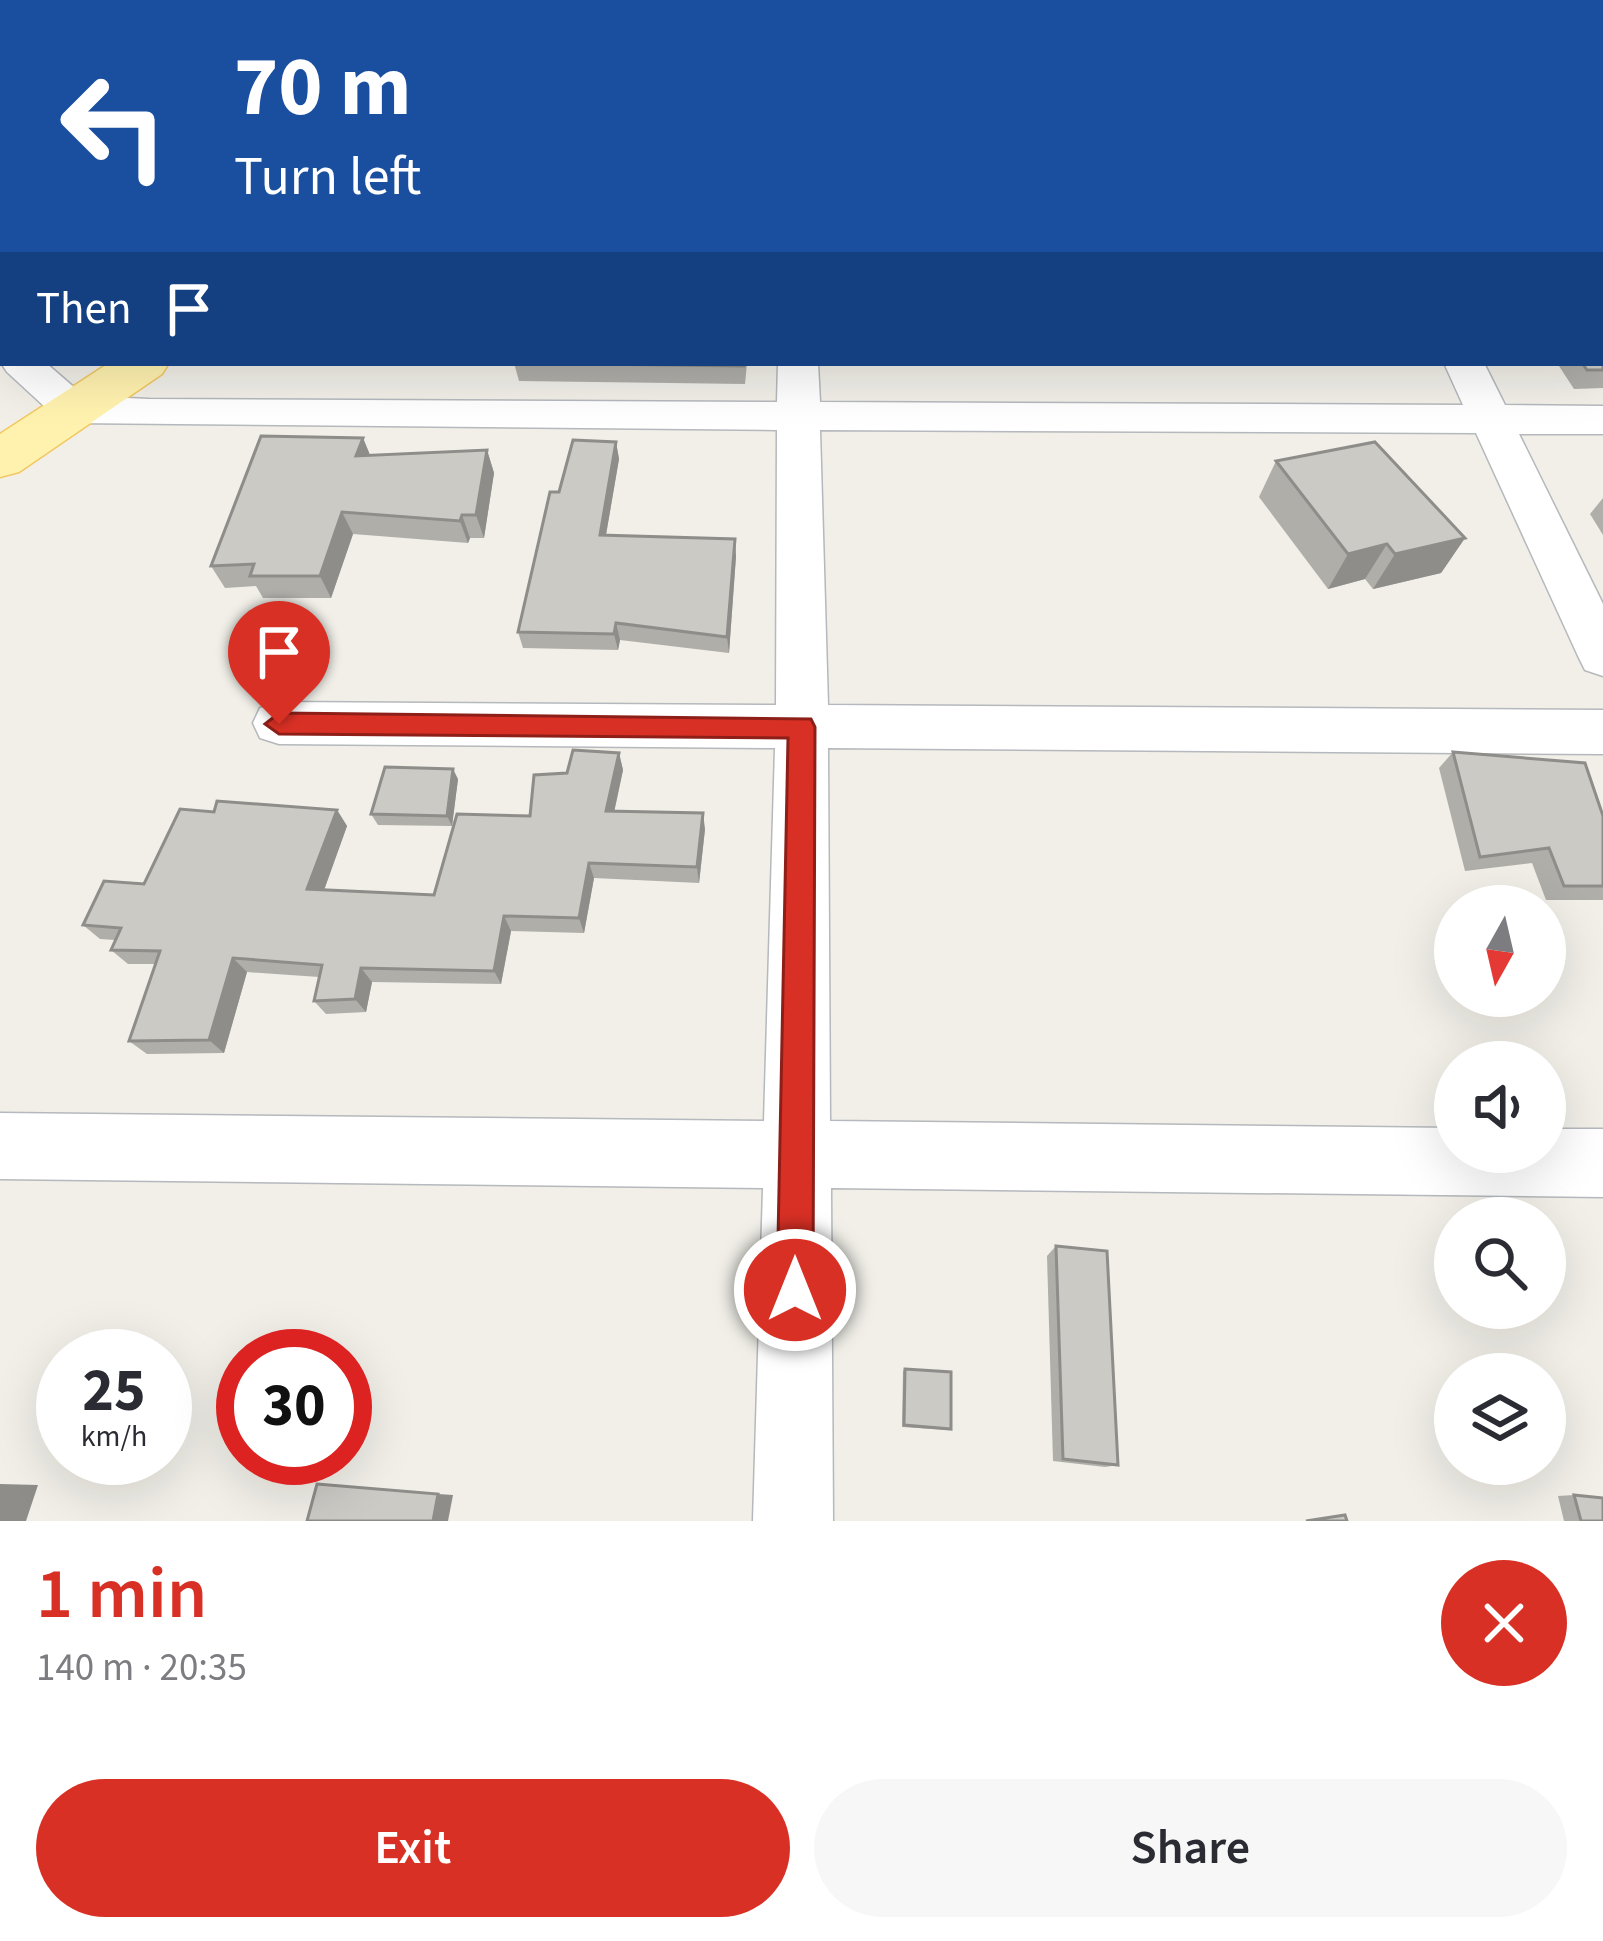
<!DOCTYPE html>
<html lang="en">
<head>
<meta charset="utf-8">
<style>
  body { margin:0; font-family:"Source Sans 3",sans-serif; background:#f7f7f7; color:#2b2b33; height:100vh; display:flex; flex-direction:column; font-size:45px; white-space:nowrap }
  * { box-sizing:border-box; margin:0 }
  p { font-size:39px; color:#7c7c81 }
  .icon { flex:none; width:66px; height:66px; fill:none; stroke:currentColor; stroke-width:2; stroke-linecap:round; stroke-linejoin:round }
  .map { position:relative; height:1521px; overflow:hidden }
  .drawer { display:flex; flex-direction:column; background:#fff; flex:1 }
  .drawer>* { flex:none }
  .hud { position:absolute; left:0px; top:0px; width:1605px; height:366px; box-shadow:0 12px 48px #0002; background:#1a4fa0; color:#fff; overflow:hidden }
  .needle { width:78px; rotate:188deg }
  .buttons { position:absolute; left:1434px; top:885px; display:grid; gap:24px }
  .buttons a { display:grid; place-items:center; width:132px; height:132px; border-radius:50%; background:#fff; box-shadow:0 12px 48px #0002; font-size:60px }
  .speed { position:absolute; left:36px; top:1329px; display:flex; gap:24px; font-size:60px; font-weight:700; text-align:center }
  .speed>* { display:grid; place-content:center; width:156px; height:156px; border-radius:50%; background:#fff; box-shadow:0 12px 48px #0002; line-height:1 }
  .speed small { font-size:30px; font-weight:400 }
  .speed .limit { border:18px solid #d22; background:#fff; color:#111 }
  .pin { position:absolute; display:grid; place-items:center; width:102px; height:102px; color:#fff; margin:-123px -51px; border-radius:50% 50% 50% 0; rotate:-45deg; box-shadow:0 0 12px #0007 }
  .pin .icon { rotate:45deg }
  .me { position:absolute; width:132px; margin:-66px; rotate:0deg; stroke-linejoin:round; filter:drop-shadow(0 0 9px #0008) }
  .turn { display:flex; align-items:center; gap:42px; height:252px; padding:0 36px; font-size:54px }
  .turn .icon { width:156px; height:156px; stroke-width:2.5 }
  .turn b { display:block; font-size:84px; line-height:102px }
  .then { display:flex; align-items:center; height:114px; padding:0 36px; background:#0003; gap:24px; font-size:45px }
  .round { display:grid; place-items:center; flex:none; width:126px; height:126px; border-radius:63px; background:#f7f7f7 }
  .summary { display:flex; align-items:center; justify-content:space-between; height:204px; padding:0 36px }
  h1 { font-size:72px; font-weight:600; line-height:90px; color:#d93025 }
  .action { display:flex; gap:24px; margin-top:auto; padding:24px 36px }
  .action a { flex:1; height:138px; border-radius:72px; background:#d93025; color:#fff; font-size:48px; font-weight:600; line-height:138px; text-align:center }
  .action a+a { background:#f7f7f7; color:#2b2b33 }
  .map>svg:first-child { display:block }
</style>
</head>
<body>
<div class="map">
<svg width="1603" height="1521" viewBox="0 0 1603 1521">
  <rect width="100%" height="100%" fill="#f1efe8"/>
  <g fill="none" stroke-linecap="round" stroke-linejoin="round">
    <g stroke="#b5b8bc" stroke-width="3">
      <g id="street">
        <path d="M781,0h28l1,3h-30z"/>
        <path d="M1436,0h28l3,3h-30z"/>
        <path d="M3,25v20l-3,1v-20z"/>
        <rect x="1602" y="38" width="1" height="18"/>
        <rect x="1602" y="203" width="1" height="23"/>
        <path d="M3,359v4h43l38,33 65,3 628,3 1,-39h40l2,39 643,3 -19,-42h40l21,42 98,1v28h-84l84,170v72l-18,-6 -7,-14 -102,-223 -656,-3 8,275 775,5v44l-775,-6 2,373 625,7v24h90v-23h58v68l-772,-9 2,333h-80l10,-333 -763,-9v-66l764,8 11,-373 -496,-4 -19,-6 -7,-15 7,-15 19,-6 497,3 1,-275 -704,-7 -15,-4 -51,-47 -6,-9z"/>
      </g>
    </g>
    <g stroke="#f2c960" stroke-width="3">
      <g id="primary">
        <path d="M689,0h38l-40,3z"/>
        <path d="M109,363h60l-7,11 -143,98 -19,5v-43z"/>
      </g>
    </g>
    <use href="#street" fill="#fff" fill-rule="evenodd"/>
    <use href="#primary" fill="#fff2af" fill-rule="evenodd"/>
  </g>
  <g fill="#afaea9">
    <path d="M931,0l100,3h-100z"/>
    <path d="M1603,277v111l-29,1 -17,-26h45z"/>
    <path d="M514,363h233l-2,21 -226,-3z"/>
    <path d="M363,438l7,17 117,-5 7,23 -10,65h-14l-2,5 -115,-9 -22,64h-68l-7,-12 -31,2 -14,-22z"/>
    <path d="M616,442l3,17 -13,76 130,21 -7,97 -109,-13 -2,10 -95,-2 -5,-16 41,-140z"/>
    <path d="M1276,461l189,77 -24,35 -68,16 -8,-10 -37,10 -69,-92z"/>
    <path d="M1603,498v37l-13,-21z"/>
    <path d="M1453,752l150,64v84h-57l-14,-37 -67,8 -26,-103z"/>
    <path d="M619,753l4,17 -9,41 91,18 -6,54 -105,-5 -10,55 -73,-2 -10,53 -129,-2 -6,30 -40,2 -12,-13 5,-24 -72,-5 -23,81 -77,1 -18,-13 26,-77h-27l-17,-14 4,-10 -15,-1 -17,-14 61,-41 70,-72 123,-2 10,16 -23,64 110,5 96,-79 37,-43z"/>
    <path d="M458,779l-6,47 -74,-1 -7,-11z"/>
    <path d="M1056,1246l62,219 -13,2 -52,-6 -6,-205z"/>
    <path d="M905,1369l46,60 -3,1 -46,-3 1,-56z"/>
    <path d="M1574,1495l29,26h-39l-6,-25z"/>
  </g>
  <g fill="#8f8d8a">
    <path d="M363,438l9,22 -16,-4z"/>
    <path d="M616,442l3,17 -16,93 -3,-17z"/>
    <path d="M487,450l7,23 -10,65 -8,-23z"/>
    <path d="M342,512l11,22 -22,64 -11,-22z"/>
    <path d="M462,515l8,23 -2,5 -8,-22z"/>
    <path d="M1465,538l-24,35 -68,16 22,-35z"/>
    <path d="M735,539l1,17 -7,97 -2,-16z"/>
    <path d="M1387,544l-22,35 -37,10 20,-35z"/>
    <path d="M616,623l4,17 -2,10 -4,-16z"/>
    <path d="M619,753l4,17 -12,57 -5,-16z"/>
    <path d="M453,769l5,10 -6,47 -5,-10z"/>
    <path d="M337,810l10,16 -28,78 -12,-15z"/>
    <path d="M703,813l2,16 -6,54 -2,-16z"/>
    <path d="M589,863l5,15 -10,55 -5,-15z"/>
    <path d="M504,916l7,15 -10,53 -7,-13z"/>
    <path d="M233,958l14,14 -23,81 -15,-13z"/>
    <path d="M361,968l11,14 -6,30 -11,-13z"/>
    <path d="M0,1484l38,1 -12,36h-26z"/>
    <path d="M438,1494l15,1 -5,26h-15z"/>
  </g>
  <g fill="#cccac5" stroke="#8f8d8a" stroke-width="3">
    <path d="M939,0h92v3h-14z"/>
    <path d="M0,189h3v58l-3,3z"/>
    <path d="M1602,277l1,93h-16l-5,-7h20z"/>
    <path d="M514,363h231l-1,3z"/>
    <path d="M261,436l102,2 -7,18 131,-6 -11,65h-14l-2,6 -118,-9 -22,64h-70l4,-12 -43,2z"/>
    <path d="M573,440l43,2 -16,93 135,4 -8,98 -111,-14 -2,11 -96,-2 32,-140h9z"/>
    <path d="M1375,442l90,96 -70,16 -8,-10 -39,10 -72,-93z"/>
    <path d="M573,750l46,3 -13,58 97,2 -6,54 -108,-4 -10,55 -75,-2 -10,55 -133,-3 -6,31 -41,2 8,-36 -89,-7 -24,82 -80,1 31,-90 -49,-1 10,-22 -38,-3 21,-44 40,3 36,-75 34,3 3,-11 120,9 -30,79 127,6 23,-81 73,2 4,-41 33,-2z"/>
    <path d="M1453,752l132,11 18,53v70h-39l-15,-38 -69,9z"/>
    <path d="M385,767l68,2 -6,47 -76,-2z"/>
    <path d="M1056,1246l51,5 11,214 -55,-6z"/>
    <path d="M905,1369l46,3v57l-47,-4z"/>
    <path d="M317,1484l121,10 -5,27h-126z"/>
    <path d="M1574,1495l29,3v23h-22z"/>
    <path d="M1345,1515l2,6h-41z"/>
  </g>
  <path fill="#d93025" stroke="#8d1f18" stroke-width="3" d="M279,713l532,6 4,8 -2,563 -5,13 -13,5 -12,-5 -6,-13 11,-552 -509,-4 -14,-10z"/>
</svg>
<div class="buttons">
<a><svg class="needle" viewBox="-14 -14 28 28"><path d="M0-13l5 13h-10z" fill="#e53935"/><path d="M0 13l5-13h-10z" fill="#7c7c81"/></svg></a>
<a><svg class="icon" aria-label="sound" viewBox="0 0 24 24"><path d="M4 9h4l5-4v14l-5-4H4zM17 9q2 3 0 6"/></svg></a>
<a><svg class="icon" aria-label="search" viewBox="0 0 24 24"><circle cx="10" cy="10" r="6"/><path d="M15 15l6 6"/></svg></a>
<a><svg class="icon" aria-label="layers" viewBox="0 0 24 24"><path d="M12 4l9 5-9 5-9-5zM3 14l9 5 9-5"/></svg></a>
</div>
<div class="speed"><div>25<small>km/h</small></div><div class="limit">30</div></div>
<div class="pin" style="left:279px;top:724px;background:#d93025"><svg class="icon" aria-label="arrive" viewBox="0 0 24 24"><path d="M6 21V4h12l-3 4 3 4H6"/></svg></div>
<svg class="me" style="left:795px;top:1290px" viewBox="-20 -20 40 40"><circle r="17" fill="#d93025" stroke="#fff" stroke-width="3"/><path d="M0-11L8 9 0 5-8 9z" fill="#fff"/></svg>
<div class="hud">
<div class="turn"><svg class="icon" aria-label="left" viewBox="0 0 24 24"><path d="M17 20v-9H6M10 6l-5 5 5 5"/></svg><div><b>70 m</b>Turn left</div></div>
<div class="then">Then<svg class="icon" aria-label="arrive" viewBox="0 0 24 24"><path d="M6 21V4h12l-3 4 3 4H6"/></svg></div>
</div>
</div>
<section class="drawer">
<div class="summary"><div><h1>1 min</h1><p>140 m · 20:35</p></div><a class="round" style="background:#d93025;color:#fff"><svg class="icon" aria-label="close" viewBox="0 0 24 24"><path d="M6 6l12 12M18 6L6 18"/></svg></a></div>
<div class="action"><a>Exit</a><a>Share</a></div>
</section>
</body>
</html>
